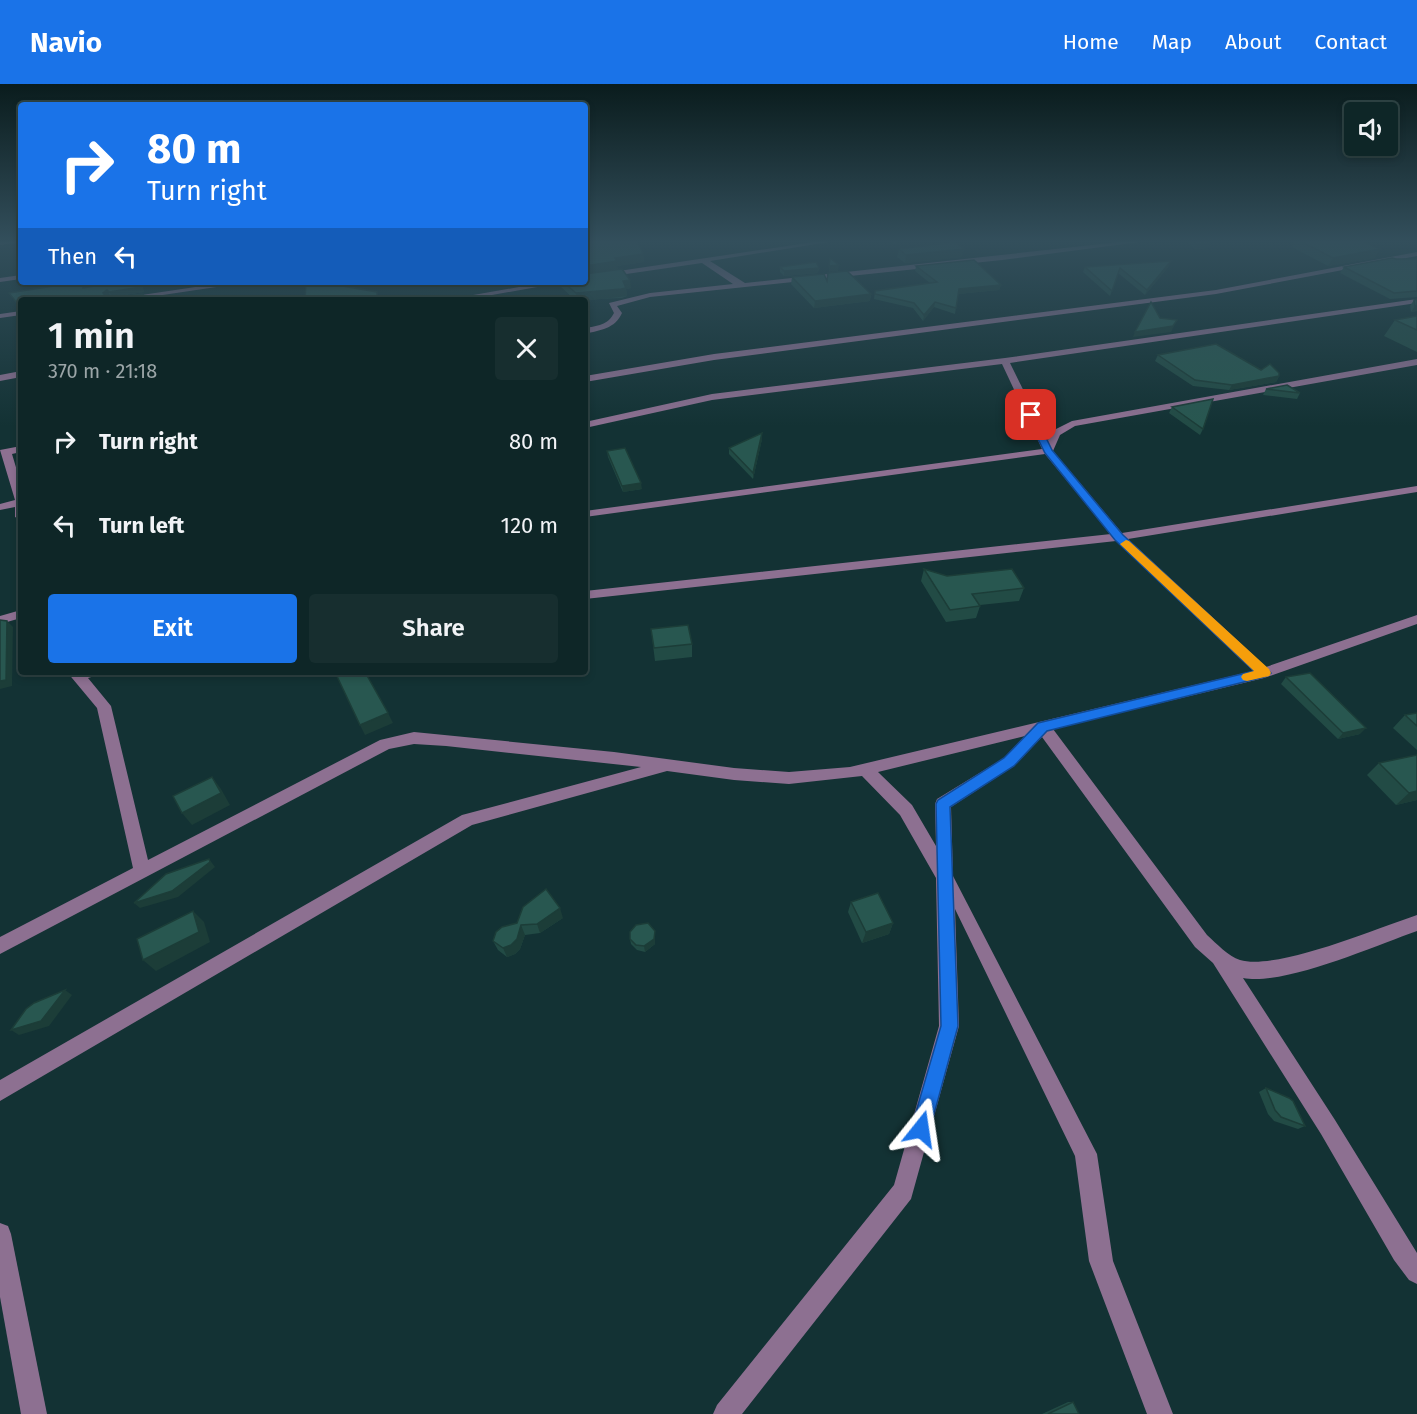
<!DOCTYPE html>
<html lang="en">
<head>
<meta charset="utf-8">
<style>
  body { margin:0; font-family:"Fira Sans",sans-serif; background:#172e2f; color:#f1f3f6; height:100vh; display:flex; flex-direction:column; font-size:22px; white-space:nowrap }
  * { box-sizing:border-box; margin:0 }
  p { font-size:20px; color:#9ba5a7 }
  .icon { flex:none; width:33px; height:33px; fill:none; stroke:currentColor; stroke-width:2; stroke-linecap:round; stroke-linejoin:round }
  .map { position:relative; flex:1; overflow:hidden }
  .side { position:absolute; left:18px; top:213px; width:570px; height:378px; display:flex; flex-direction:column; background:#0e2627; border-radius:6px; box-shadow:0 3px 9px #0003,0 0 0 2px #2e4344 }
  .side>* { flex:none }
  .top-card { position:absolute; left:18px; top:18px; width:570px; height:183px; border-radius:6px; box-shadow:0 3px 9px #0003,0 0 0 2px #2e4344; background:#1a73e8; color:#fff; overflow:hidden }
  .buttons { position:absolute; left:1344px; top:18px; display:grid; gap:12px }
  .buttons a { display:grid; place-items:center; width:54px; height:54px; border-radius:6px; background:#0e2627; box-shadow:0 3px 9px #0003,0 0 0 2px #2e4344; font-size:30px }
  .pin { position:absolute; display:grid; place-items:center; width:51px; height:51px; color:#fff; margin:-26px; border-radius:12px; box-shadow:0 3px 9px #0006 }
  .me { position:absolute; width:66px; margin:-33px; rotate:15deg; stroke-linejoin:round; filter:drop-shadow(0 0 4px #0008) }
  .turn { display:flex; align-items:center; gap:21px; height:126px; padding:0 30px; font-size:27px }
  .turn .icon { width:78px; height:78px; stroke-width:2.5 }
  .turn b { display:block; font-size:42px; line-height:51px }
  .then { display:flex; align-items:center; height:57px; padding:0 30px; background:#0003; gap:12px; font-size:22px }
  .round { display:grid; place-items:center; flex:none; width:63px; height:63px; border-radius:6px; background:#172e2f }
  .headline { display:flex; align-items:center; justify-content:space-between; height:102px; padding:0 30px }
  h1 { font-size:36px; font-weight:600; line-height:45px }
  .action { display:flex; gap:12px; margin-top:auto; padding:12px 30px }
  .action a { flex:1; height:69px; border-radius:6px; background:#1a73e8; color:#fff; font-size:24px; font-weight:600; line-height:69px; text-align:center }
  .action a+a { background:#172e2f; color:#f1f3f6 }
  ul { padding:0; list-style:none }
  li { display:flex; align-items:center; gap:18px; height:84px; padding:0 30px }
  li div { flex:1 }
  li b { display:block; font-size:22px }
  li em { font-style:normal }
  header { display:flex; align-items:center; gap:36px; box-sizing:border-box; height:84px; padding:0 30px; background:#1a73e8; color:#fff }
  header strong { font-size:28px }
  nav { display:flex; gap:33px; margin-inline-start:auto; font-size:21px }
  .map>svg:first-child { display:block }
</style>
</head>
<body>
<header>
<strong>Navio</strong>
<nav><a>Home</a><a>Map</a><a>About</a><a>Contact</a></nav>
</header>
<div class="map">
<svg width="1417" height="1330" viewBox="0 0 1417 1330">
  <rect width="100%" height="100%" fill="#133234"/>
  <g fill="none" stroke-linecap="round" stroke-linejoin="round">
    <g fill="#8d7091" fill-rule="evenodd">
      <path d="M21,156v2l-21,3v-4z"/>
      <path d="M827,156h14l-131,21 35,22 393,-43h17l-153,20 -352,37 -33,9 5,7c-7,16 -22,17 -37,21v-6c12,-2 23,-3 29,-15l-5,-10 41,-10 83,-9 -31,-21 -117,17v-4z"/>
      <path d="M1417,168v4l-201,38 -502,66 -129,22v-6l129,-22 502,-64z"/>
      <path d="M21,191v4l-21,3v-4z"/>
      <path d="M229,198h21l-121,18h-21z"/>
      <path d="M547,198h18l-101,18h-19z"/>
      <path d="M1417,215v4l-407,60 38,77 4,-9 20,-10 345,-62v6l-342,61 -15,9 -7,16 69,82 295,-47v6l-289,47 138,128 151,-52v9l-153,54 -211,51 154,206c10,9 21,21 33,25 36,11 138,-32 177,-45v16c-43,15 -132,55 -174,47l92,142 82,133v31l-8,-4 -15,-20 -73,-126 -108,-171 -18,-16 -153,-210 -28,29 -63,41 2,69 144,278 16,107 60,153h-26l-58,-153 -14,-105 -120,-247 4,117 -48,173 -169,215h-29l4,-9 177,-220 45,-159 -3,-148 -36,-63 -38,-39 -73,8 -55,-4 -67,-9 -195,54 -472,276v-21l462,-265 179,-48 -195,-21 -32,-2 -25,5 -389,205v-17l133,-69 -36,-160 -30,-36h33l-2,3 -10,3 23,28 37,154 232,-120 34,-8 200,20 120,16 55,4 61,-5 403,-96 -137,-130 -531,58v-8l526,-57 -66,-80 -460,63v-6l457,-62 -40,-85 -290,36 -127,28v-6l127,-28 293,-36zM1025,652l-21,22 -67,41 -2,5 1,42 -24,-41 -34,-33z"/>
      <path d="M21,227v4l-21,3v-4z"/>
      <path d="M21,287v6l-21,4v-6z"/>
      <path d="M21,362v6l-9,2 9,30v36l-6,-3v-10l-15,3v-6l15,-4 -15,-50z"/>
      <path d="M21,526v8l-21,6v-8z"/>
      <path d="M0,1139l8,3 3,8 36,180h-26l-21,-117z"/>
    </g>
  </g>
  <g fill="#224b45">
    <path d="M585,156l58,14 1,8 -27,4 1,3 13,19 -5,1 1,7 -5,2 -47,2 -16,-15v-3h26z"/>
    <path d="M887,156h12l-4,5z"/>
    <path d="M1187,156h26l-5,8 -14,1z"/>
    <path d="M1295,156h65l15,18 -47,8 -36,-19z"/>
    <path d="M899,165h65l-2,8 -57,6 -8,-6z"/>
    <path d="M1417,175v38l-27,2 -50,-26 4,-6z"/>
    <path d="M916,182l85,19 -2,5 -41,4 -3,20 -21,-7 -11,14 -10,-13 -39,-9 1,-8 55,-8 -15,-12z"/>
    <path d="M1169,182l-24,29 -27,-22 -8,23 -27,-24 2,-5z"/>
    <path d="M780,183l39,1 -1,5 -34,3 -4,-4z"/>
    <path d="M792,193l35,4 44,13 -1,7 -56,7 -23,-24z"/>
    <path d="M142,201l2,7 -32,5 -2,-2 -3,3 -86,2v9l-12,-16 76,-6z"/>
    <path d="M1417,215v12l-6,1 -1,-6 4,-6z"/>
    <path d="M1417,232v36l-33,-16 11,-16z"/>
    <path d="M1158,271l103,15 18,6 -3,6 -47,8 -36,-4 -38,-25z"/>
    <path d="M1266,305l34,4 -3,6 -34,-4z"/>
    <path d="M1172,323l31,22 -3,6 -31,-22z"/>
    <path d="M762,355l-9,40 -24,-25v-6z"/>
    <path d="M607,367l35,38 -19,3 -15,-35z"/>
    <path d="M924,485l23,7 77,12 -5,13 -39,4v1l-4,12 -30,4 -25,-41z"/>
    <path d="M651,545l41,15v13l-37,4z"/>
    <path d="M1286,593l74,57 -22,5 -57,-55z"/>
    <path d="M1417,629v37l-24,-22 12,-13z"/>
    <path d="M1417,671v45l-21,5 -29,-30 12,-12z"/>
    <path d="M851,818l42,21 -4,11 -27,9 -14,-31z"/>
    <path d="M563,834l-23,15 -15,2 -5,14 -5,5 -8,3 -9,-7 -5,-9 9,-14z"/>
    <path d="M655,847v13l-10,8 -8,-2 -6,-6 -1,-5z"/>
    <path d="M1266,1004l39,38 -7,3 -24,-8 -6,-7 -9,-22z"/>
    <path d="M1068,1318h5l6,12h-37z"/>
  </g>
  <g fill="#1c3d38">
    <path d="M1213,156l-5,8 -14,1 2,-5z"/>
    <path d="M964,165l-2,8 -57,6 1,-8z"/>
    <path d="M1380,165l-5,9 -47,8 5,-8z"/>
    <path d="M643,170l1,8 -27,4 1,3 -33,5v-8l30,-8z"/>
    <path d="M1171,177l-2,5 -24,29 2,-5z"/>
    <path d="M839,181l-1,6 -9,1v-6z"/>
    <path d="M819,184l-1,5 -34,3v-5z"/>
    <path d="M630,196l1,8 -5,1 1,7 -42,5v-1h-8l-1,-7 47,-12z"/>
    <path d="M140,198l2,3 2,7 -32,5 -3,-5z"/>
    <path d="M484,198h14l-13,4z"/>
    <path d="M1001,201l-2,5 -41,4 1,-5z"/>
    <path d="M107,206l3,5 -3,3 1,2h-2l-3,-7z"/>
    <path d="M377,208l1,8h-30z"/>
    <path d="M871,210l-1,7 -56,7 1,-7z"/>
    <path d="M935,218l-1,5 -11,14 1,-6z"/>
    <path d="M1415,222h2v5l-6,1z"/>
    <path d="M1177,236l-6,12 -38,5 2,-5z"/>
    <path d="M1279,292l-3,6 -47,8 3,-5z"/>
    <path d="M762,349v6l-9,40v-6z"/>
    <path d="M641,399l1,6 -19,3 -1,-6z"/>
    <path d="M7,537l6,6 -1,59 -12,3v-8z"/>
    <path d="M388,629l5,10 -28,12 -5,-10z"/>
    <path d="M1366,644l-6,6 -22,5 5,-6z"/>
    <path d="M212,693l9,12 9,16 -38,20 -10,-12z"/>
    <path d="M1417,707v9l-21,5 13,-12z"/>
    <path d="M209,775l6,8 -37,30 -38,11 -6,-5z"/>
    <path d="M560,824l3,10 -23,15 -3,-9z"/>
    <path d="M193,827l11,11 6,20 -54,29 -13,-11z"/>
    <path d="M893,839l-4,11 -27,9 4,-11z"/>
    <path d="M521,841l4,10 -5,14 -5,5 -8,3 -4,-9z"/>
    <path d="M655,847v13l-10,8 -1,-6z"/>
    <path d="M65,906l7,5 -23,31 -30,9 -8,-5z"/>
  </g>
  <g fill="#285750" stroke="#1c3d38" stroke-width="1.5">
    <path d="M585,156h52l6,14 -28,4 2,3 -32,5z"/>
    <path d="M1193,156h19l-2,3 -14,1z"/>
    <path d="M1298,156h62l20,9 -47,9z"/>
    <path d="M955,158l9,7 -58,6 -7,-6z"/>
    <path d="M830,174l9,7 -10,1z"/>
    <path d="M1392,174l4,1h21v32l-23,2 -50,-26z"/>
    <path d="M974,176l27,25 -42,4 -3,19 -21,-6 -11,13 -10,-12 -39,-9v-3l62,-9 -21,-16z"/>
    <path d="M1171,177l-24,29 -27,-22 -8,23 -27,-24z"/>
    <path d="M816,178l3,6 -35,3 -4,-4z"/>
    <path d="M622,185l8,11 -7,1 3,7 -5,1 -45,4 -13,-11h22v-8z"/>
    <path d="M847,187l24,23 -56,7 -23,-24 32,-3 3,7 1,-8z"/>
    <path d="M69,198h13l1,6 37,-6h20l1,5 -32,5 -2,-2 -4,3 3,4v3h-85v8l-12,-15 57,-9z"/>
    <path d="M306,198h13l58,10v4l-29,4h-43z"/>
    <path d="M143,210l2,6h-25l-4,-3z"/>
    <path d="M209,212v4h-6z"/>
    <path d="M1417,215v7h-2l-1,-6z"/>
    <path d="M1151,218l9,16 17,2 -4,6 -38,6z"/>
    <path d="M1417,232v14l-22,-10z"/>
    <path d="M1216,260l45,26 9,-6 9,9v3l-47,9 -37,-5 -37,-25z"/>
    <path d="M1287,301l13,8 -34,-4z"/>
    <path d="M1213,315l-10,30 -31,-22z"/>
    <path d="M762,349l-9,40 -24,-25z"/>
    <path d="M625,364l16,35 -19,3 -15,-35z"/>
    <path d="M924,485l23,7 65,-7 12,19 -52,6 8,12 -30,4z"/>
    <path d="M0,536l7,1 -1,59 -6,1z"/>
    <path d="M688,541l4,19 -38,4 -3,-19z"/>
    <path d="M335,588h30l23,41 -28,12z"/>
    <path d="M1310,589l56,55 -23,5 -57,-56z"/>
    <path d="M1417,629v13l-12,-11z"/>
    <path d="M1417,671v36l-8,2 -30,-30z"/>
    <path d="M212,693l9,16 -39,20 -9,-17z"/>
    <path d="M209,775l1,3 -38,29 -38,12 32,-29z"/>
    <path d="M546,805l14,19 -23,16 -16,1 -4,14 -6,6 -8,3 -10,-7 3,-9 6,-5 15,-4 6,-16z"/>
    <path d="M878,809l15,30 -27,9 -15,-30z"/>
    <path d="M193,827l6,21 -56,28 -6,-21z"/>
    <path d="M648,839l7,8 -1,8 -10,7 -8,-1 -6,-6v-7l6,-7z"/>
    <path d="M65,906l-24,31 -30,9 15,-21 8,-6z"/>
    <path d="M1266,1004l23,10 4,3 12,25 -24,-9 -6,-7z"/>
    <path d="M1073,1318l6,12h-31z"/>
  </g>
  <linearGradient id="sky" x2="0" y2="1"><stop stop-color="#0a1c1d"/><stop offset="0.46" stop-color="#334f5c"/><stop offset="1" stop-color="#334f5c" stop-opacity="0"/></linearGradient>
  <rect width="1417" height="342" fill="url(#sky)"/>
  <path fill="#1a73e8" stroke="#114b97" stroke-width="1.5" d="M1028,329h6l18,37 71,85 148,138 -7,4 -217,54 -33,35 -64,41 8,219 -28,103 -3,7 -6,3 -7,-3 -3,-7 30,-103 -5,-222 2,-4 66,-42 34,-35 216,-52 -139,-131 -70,-87 -19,-38z"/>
  <path fill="#f59e0b" d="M1126,456l3,1 140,128 2,4 -2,3 -22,5 -4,-1 -2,-3 2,-3 11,-3 -132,-125 -2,-2z"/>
</svg>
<div class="buttons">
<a><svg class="icon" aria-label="sound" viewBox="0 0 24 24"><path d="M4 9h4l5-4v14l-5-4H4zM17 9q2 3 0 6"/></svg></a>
</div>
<div class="pin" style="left:1031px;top:331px;background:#d93025"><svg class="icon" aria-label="arrive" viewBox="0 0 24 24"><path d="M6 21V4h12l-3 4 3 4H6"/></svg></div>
<svg class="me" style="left:921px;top:1045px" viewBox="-20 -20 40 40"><path d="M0-17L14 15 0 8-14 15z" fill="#1a73e8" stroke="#fff" stroke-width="4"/></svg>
<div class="top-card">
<div class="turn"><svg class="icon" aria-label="right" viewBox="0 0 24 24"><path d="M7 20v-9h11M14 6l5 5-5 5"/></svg><div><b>80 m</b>Turn right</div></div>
<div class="then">Then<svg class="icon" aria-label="left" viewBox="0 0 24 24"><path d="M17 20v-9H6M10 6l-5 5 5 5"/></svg></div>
</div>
<section class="side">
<div class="headline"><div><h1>1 min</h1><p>370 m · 21:18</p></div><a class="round"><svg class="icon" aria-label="close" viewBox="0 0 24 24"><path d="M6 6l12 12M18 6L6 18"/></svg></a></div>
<ul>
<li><svg class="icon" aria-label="right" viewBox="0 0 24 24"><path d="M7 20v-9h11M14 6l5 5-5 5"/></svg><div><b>Turn right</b></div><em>80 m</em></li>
<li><svg class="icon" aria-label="left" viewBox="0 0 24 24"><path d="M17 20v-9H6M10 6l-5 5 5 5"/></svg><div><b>Turn left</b></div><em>120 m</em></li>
</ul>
<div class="action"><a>Exit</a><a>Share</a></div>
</section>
</div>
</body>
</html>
